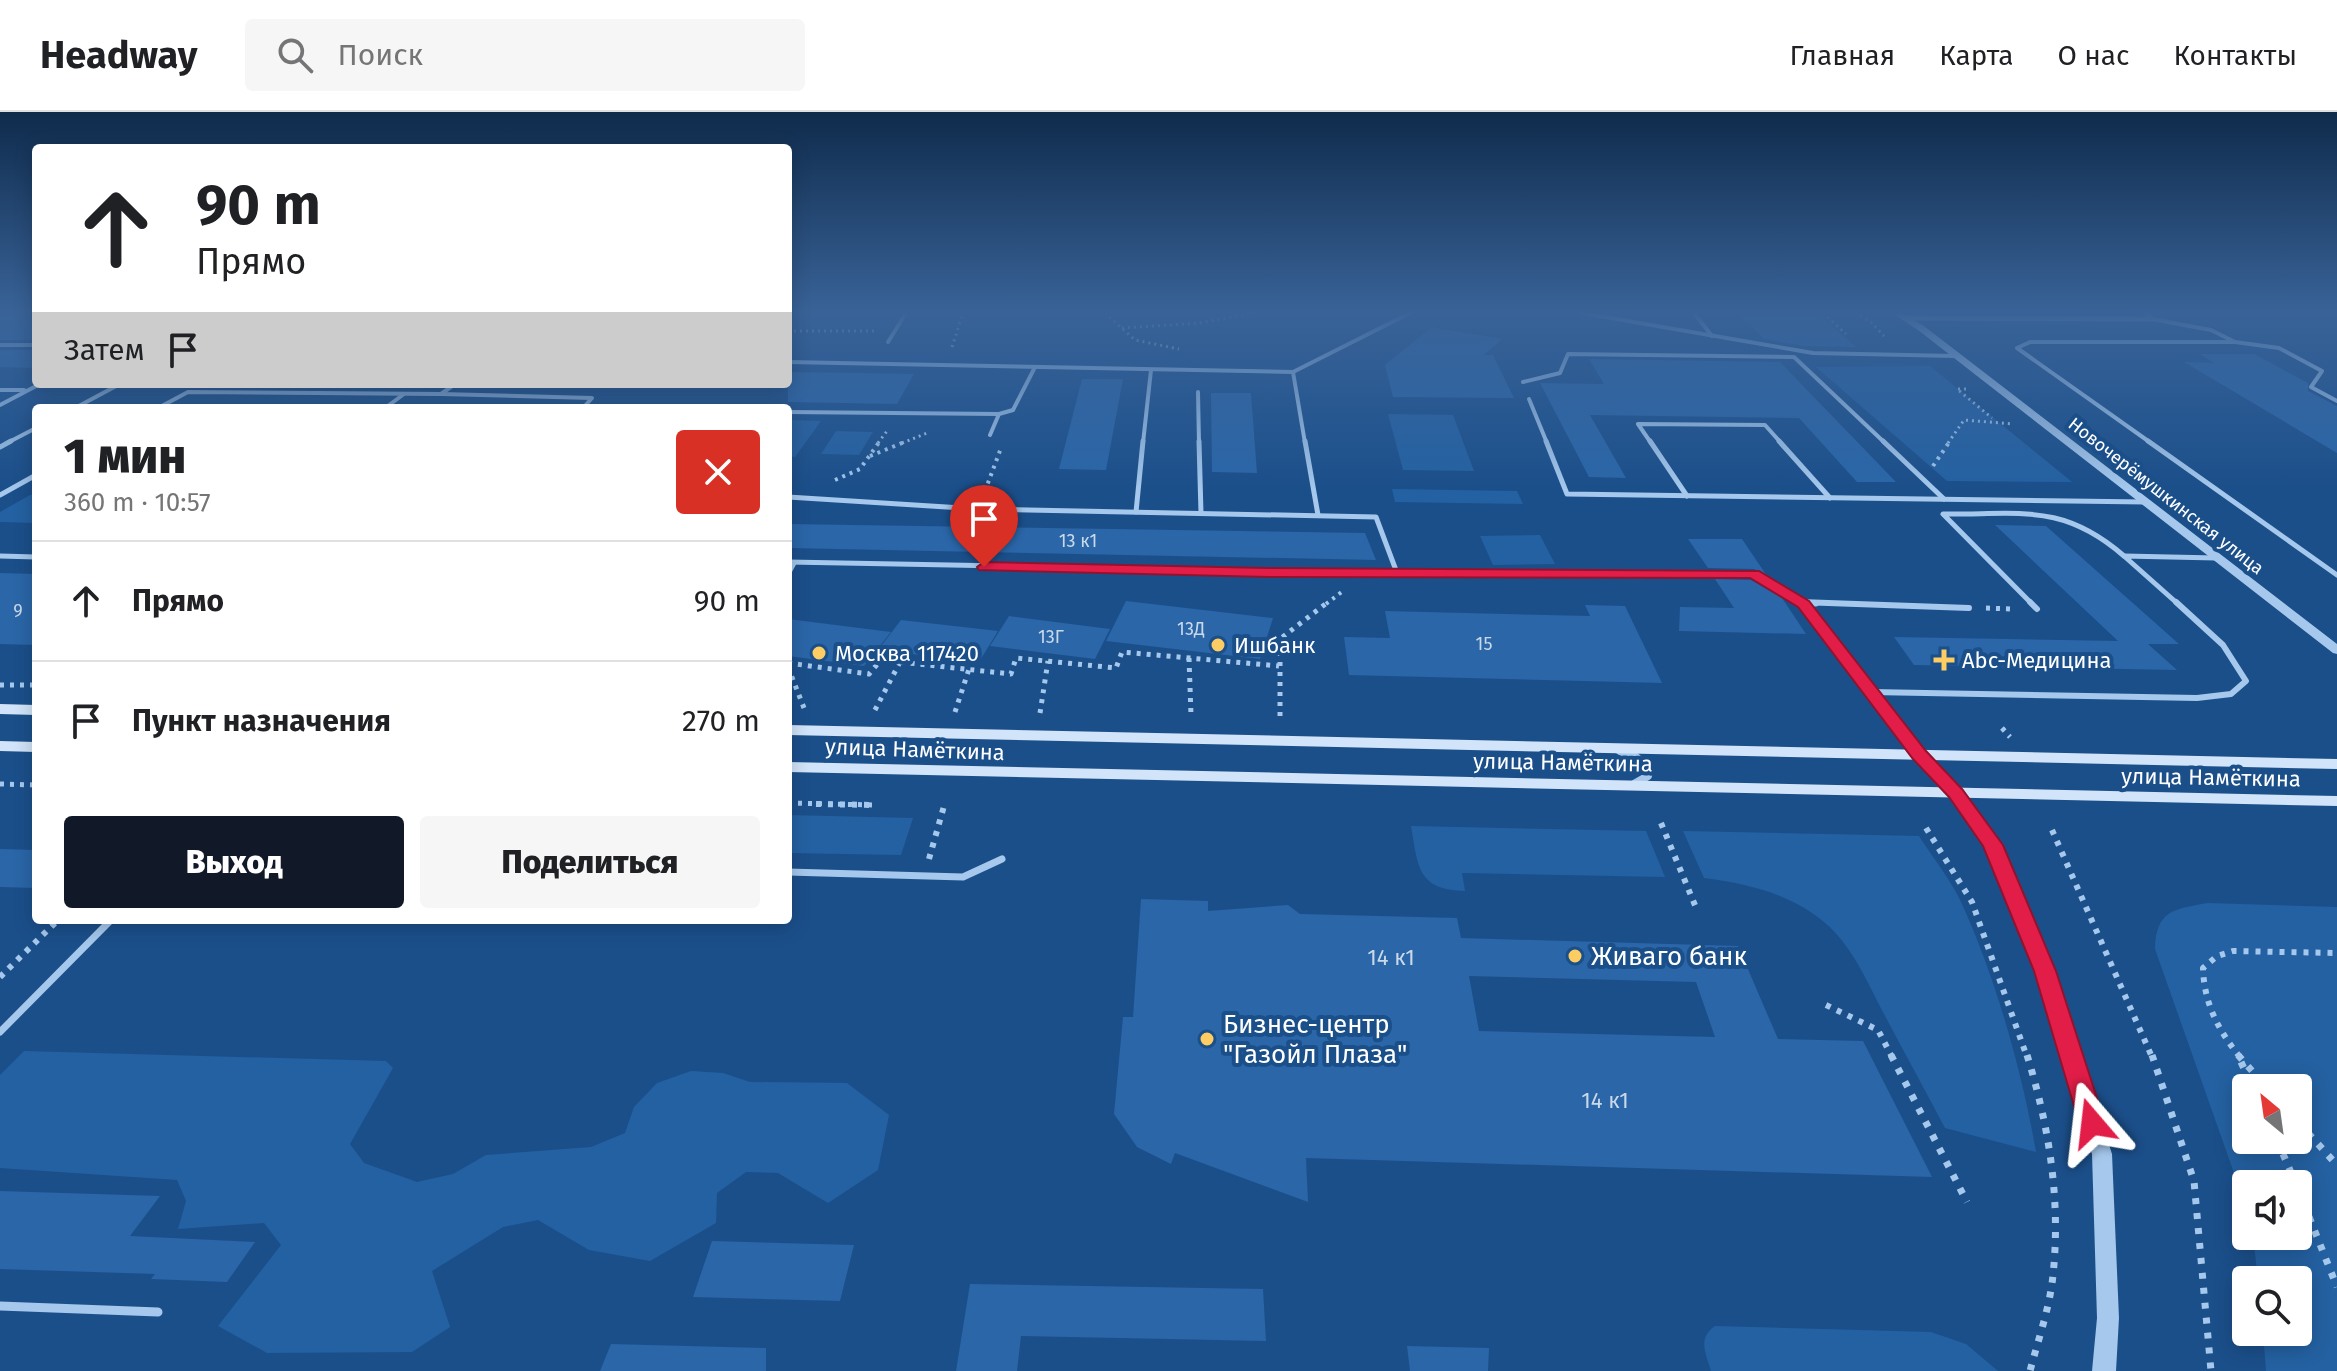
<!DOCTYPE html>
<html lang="ru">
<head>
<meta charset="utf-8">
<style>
  body { margin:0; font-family:"Fira Sans",sans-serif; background:#f6f6f6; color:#202124; height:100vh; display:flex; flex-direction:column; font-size:30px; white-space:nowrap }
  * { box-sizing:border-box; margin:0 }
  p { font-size:26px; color:#757577 }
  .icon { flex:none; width:44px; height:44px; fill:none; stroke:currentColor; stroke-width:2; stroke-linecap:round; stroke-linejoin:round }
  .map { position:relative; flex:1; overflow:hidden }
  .side { position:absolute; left:32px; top:292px; width:760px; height:520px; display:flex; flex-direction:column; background:#fff; border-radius:8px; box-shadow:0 4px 20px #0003 }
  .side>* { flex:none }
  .hud { position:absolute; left:32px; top:32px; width:760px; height:244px; border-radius:8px; box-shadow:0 4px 20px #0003; background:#fff; color:#202124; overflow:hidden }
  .needle { width:52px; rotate:331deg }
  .buttons { position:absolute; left:2232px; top:962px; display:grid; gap:16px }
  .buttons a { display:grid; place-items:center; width:80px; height:80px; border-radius:8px; background:#fff; box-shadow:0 4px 20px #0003; font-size:40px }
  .pin { position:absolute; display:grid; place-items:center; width:68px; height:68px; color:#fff; margin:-82px -34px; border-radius:50% 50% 50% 0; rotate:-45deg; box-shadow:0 0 8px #0007 }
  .pin .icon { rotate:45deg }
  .me { position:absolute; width:88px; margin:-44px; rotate:343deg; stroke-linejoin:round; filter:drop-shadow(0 0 6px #0008) }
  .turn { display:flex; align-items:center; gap:28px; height:168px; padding:0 32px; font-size:36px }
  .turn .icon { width:104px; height:104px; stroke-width:2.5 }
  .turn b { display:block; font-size:56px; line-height:68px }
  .then { display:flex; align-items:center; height:76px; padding:0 32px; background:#0003; gap:16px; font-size:30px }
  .round { display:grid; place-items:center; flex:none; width:84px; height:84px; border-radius:8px; background:#f6f6f6 }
  .overview { display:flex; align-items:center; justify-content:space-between; height:136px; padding:0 32px }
  h1 { font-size:48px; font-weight:800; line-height:60px }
  .cta { display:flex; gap:16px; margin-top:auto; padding:16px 32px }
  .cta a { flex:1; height:92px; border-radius:8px; background:#111827; color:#fff; font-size:32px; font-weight:800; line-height:92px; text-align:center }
  .cta a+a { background:#f6f6f6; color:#202124 }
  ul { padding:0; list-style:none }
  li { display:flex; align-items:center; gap:24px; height:120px; padding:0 32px; border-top:2px solid #e0e0e0 }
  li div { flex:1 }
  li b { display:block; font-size:30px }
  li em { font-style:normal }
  header { display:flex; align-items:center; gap:48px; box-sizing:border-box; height:112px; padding:0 40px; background:#fff; border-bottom:2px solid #e0e0e0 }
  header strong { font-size:38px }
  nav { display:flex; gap:44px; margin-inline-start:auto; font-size:28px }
  .search { width:560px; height:72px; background:#f6f6f6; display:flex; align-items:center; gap:20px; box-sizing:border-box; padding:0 28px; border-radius:8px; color:#757577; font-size:30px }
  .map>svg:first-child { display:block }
</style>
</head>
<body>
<header>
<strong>Headway</strong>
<div class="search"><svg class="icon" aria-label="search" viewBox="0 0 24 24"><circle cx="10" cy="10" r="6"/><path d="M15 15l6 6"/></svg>Поиск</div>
<nav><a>Главная</a><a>Карта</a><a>О нас</a><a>Контакты</a></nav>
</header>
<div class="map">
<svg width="2337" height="1259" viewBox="0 0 2337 1259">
  <rect width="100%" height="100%" fill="#1b4f8a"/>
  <g fill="#2461a2" fill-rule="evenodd">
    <path d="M1930,254l142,116 -125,-1 -131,-114z"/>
    <path d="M1388,302l65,1 21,56 -71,-1z"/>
    <path d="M788,308l33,1 -26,36 -7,-1z"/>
    <path d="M836,319l37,1 -14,23 -38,-1z"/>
    <path d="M1392,377l125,2 6,13 -128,-2z"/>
    <path d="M30,383h6v28l-36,-1v-10z"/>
    <path d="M1540,423l15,29 -62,1 -13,-29z"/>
    <path d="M788,703l125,3 -12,37 -113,-2z"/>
    <path d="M1411,714l235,5 19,46 -203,-4 3,18c-48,-1 -47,-25 -54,-65z"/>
    <path d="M1683,719l236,5c14,22 32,44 43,68 34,75 60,167 74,248l-91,-24c-20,-38 -41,-76 -61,-114 -18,-34 -33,-72 -65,-96 -32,-25 -75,-35 -115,-40z"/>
    <path d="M2208,791l129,4v464h-71l-3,-39h35v-52h-40l-5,-44h45v-52h-52v23l-91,-258c1,-39 19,-40 53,-46zM2246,976h52v52h-52z"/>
    <path d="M24,939l362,10 7,7 -43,76 14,19 53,19 36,-8 33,-19 105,-8 34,-14 9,-26 23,-24 34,-12 32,2 27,9 97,1 42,32 -11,55 -50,33 -50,-30 -32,-1 -29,21 -1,30 -66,38 -61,-11 -51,-30 -35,7 -71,44 18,56 -38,25 -145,1 -49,-27 63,-81 -17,-22 -86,6 8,-28 -9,-21 -177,-12v-93z"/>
    <path d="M1715,1214l216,6 35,12 32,27h-287c-5,-17 -14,-33 4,-45z"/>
  </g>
  <g fill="#2a66a8" fill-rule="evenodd">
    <rect x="0" y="201" width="36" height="27"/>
    <path d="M1738,201h79l39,34 -52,-1 -40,-7z"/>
    <path d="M1432,215l70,12 -18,16h9l21,43 -121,-1 -8,-32z"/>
    <path d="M0,238h36v18l-36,-1z"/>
    <path d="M2200,242h54l54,29v8l29,15v47l-153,-91 30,1z"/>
    <path d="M1589,247l191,3 116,120h-39l-58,-64 -209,-3 36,63 -37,-1 -49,-94 64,1z"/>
    <path d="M788,260l126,2 -17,30 -109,-2z"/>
    <path d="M1082,267h41l-17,91 -47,-1z"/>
    <path d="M1211,281h40l6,80 -45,-1z"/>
    <path d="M788,412l577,9 11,27 -588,-12z"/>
    <path d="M1995,413l51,1 133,118h-31l29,26 -263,-5 -20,-28 224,4z"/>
    <path d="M1688,427h54l25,37 -13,-7 -46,-1z"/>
    <path d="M0,461l36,1v71l-36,-1z"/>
    <path d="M1715,467l36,1 31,18 24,36 -127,-3 1,-24 54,1z"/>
    <path d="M1126,489l147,17 -13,41 -154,-18z"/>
    <path d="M1585,493l40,1 37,77 -313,-8 -5,-38 46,1 -5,-27 205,5z"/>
    <path d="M1009,504l101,13 -15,30 -105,-13z"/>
    <path d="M788,507l103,13 -27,34 -76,-10z"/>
    <path d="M901,508l97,11 -19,31 -101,-12z"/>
    <path d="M0,737l36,1v38l-36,-1z"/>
    <path d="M1141,787l67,2v10l80,-6 12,9 157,4 4,20 277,8 40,93 85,2 69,136 -626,-19 2,44 -133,-49 -4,11 -34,-17 -23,-33 9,-97h10zM1469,864l227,6 19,55 -236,-6z"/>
    <path d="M0,1079l160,5 -30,40 125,6 -28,40 -76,-3 4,-5 -155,-5z"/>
    <path d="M712,1129l142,4 -14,56 -147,-4z"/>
    <path d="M970,1172l293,5 3,52 -245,-5 -4,35h-61z"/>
    <path d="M611,1232l155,4v23h-166z"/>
    <path d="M1407,1234l82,2 -1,23h-78z"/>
  </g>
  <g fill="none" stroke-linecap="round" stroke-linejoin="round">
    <g stroke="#a5c8ec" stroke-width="3" stroke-dasharray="2 4" stroke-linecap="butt">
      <path d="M1105,201l30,27 44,9"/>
      <path d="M1823,201l23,21"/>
      <path d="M1855,201l16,9 13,14"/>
      <path d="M1122,216l76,-5 58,-10"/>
      <path d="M788,219h87"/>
      <path d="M952,235l11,-34"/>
      <path d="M1966,277h-9l35,29"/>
      <path d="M878,331l9,-12"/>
      <path d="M902,331l25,-10"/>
      <path d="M1948,331l16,-23 49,4"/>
    </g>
    <g stroke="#a5c8ec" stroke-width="4" stroke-dasharray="3 5" stroke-linecap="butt">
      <path d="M870,344l37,-15"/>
      <path d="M1933,354l17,-25"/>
      <path d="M835,368l25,-11 20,-28"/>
      <path d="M985,379l16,-43"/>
      <path d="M1326,492l17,-13"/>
    </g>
    <g stroke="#a5c8ec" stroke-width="5" stroke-dasharray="4 6" stroke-linecap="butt">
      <path d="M1986,496l26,1"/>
      <path d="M1189,546l2,57"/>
      <path d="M788,551l81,11 12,-14 130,14 5,-16 100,10 6,-16 157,14"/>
      <path d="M788,555l16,41"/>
      <path d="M0,573h36"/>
      <path d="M875,598l25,-48"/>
      <path d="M955,600l14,-43"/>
      <path d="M1040,601l8,-52"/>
      <path d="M1280,604v-77l48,-37"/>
      <path d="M2002,616l8,9"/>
      <path d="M0,672l36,1"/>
      <path d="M788,691l87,2"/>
    </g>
    <g stroke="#a5c8ec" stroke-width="6" stroke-dasharray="5 7" stroke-linecap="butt">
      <path d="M816,692l59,1"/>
      <path d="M1661,711l36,87"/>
      <path d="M1926,716l46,74 55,155"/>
      <path d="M2052,718l100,227"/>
      <path d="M929,747l15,-53"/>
      <path d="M0,865l58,-57"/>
      <path d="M1826,893l52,25 14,27"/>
      <path d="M2240,945c-22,-27 -36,-54 -37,-89l14,-12 16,-5 104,2"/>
    </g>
    <g stroke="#a5c8ec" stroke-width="7" stroke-dasharray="6 9" stroke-linecap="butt">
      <path d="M1891,943l76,147"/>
      <path d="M2027,943c22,71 34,145 26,220 -3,32 -15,65 -23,96"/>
      <path d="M2152,943l42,126 17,190"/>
      <path d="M2238,943l29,33"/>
      <path d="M2241,950l12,26"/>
      <path d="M2298,1010l39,43"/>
      <path d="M2277,1028l19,44"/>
      <path d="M2298,1077l39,98"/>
    </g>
    <g stroke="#a5c8ec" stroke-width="4">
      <path d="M1582,201l231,40 142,3"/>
      <path d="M1694,201l18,23"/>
      <path d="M888,230l18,-29"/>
      <path d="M2235,230l44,6 43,23 -11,16 26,14"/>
      <path d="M0,233h36"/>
      <path d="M788,250l505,10 117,-59"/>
      <path d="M1293,260l12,71"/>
      <path d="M1523,270l37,-9 8,-19 226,3 91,86"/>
      <path d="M0,278h24"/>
      <path d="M1198,280l1,51"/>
      <path d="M441,282l151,4 -9,10"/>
      <path d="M1529,287l18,44"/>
      <path d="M0,293l40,-21"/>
      <path d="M75,296l45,-24"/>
      <path d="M158,296l30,-16 253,2 14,-10"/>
      <path d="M385,296l19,-14"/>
      <path d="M788,300l211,2"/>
      <path d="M990,323l9,-21 14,-4 22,-43"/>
      <path d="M7,331l29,-15"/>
      <path d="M1143,331l8,-73"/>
      <path d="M1651,331l-13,-19 127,1 16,18"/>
      <path d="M2151,331l-134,-95 13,-6h205l-24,-12 -59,-11"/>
    </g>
    <g stroke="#a5c8ec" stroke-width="5">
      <path d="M1199,329l2,72"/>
      <path d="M1305,329l13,74"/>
      <path d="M1546,329l21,53 578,8"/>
      <path d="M1650,329l37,55"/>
      <path d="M1779,329l51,57"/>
      <path d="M1883,329l61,58"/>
      <path d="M2148,329l189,134"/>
      <path d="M0,335l11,-6"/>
      <path d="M0,383l36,-20"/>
      <path d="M788,385l190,12 398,8 21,56 -609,-11"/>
      <path d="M1136,400l7,-71"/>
      <path d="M0,444l36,1"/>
      <path d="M1397,461l356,1 50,30h13"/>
      <path d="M788,462l6,-11"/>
      <path d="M2032,492l-89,-90c76,1 119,-12 181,42"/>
      <path d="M2178,492l-54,-48 92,2"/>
    </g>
    <g stroke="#a5c8ec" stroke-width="6">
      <path d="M1800,490l169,6"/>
      <path d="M2030,490l7,7"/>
      <path d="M1803,492l117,151"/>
      <path d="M1871,580l326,6 34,-4 15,-13 -23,-36 -47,-43"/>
    </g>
    <g stroke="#a5c8ec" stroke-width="7">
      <path d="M788,760l175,5 39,-18"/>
      <path d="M0,920l111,-112"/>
    </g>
    <path stroke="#a5c8ec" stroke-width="9" d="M0,1194l158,6"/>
    <path stroke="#a5c8ec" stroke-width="5" d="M1904,206l248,1 -6,-6"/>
    <path stroke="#a5c8ec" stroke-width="8" d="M1620,639l16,6 13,12 -1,7 -14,8"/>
    <g fill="#a5c8ec" fill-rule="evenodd">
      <path d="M1892,201h10l22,13 413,318v10l-4,-1 -415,-323z"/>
      <path d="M1920,639l5,1 35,38 41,55 53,126 58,183 7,164 -3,53h-24l5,-53 -5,-164 -56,-183 -50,-125 -36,-50 -37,-41z"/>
    </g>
    <g fill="#d2e4f9" fill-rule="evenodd">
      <path d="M0,592l36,1v10l-36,-1z"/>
      <path d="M788,613l1549,34v10l-1549,-34z"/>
      <path d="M0,629l36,1v10l-36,-1z"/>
      <path d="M788,650l1549,34v10l-1549,-34z"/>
    </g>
  </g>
  <linearGradient id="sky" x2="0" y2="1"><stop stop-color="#0f2b4c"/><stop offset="0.53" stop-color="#396398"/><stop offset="1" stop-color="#396398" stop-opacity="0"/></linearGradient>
  <rect width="2337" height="378" fill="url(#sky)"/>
  <path fill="#e11d48" stroke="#92132f" stroke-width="2" d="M984,450l284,6 491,3 50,30 117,150 36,38 41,56 53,126 49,152 -4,8 -9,3 -9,-3 -4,-8 -45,-152 -51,-125 -34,-49 -36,-38 -115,-152 -48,-29 -482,-1 -289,-7 -2,-3z"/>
  <g fill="#fdcc63" stroke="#1b4f8a" stroke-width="3">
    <circle cx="1218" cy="533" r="8"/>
    <circle cx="819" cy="541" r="8"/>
    <path d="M1940 536h8v8h8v8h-8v8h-8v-8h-8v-8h8z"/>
    <circle cx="1575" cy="844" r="8"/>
    <circle cx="1207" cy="927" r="8"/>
  </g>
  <g text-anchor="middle" stroke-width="8" stroke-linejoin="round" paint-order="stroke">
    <g font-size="18" fill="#fff" stroke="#1b4f8a">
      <text transform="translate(2166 384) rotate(38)" y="6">Новочерёмушкинская улица</text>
    </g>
    <g font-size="18" fill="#cad9e9">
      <text x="1078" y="435">13 к1</text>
      <text x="18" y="505">9</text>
      <text x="1191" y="523">13Д</text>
      <text x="1051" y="531">13Г</text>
      <text x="1484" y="538">15</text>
    </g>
    <g font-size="22" fill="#fff" stroke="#1b4f8a" text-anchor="start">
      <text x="1234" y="541">Ишбанк</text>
      <text x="835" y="549">Москва 117420</text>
      <text x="1962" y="556">Abc-Медицина</text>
    </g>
    <g font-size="22" fill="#fff" stroke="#1b4f8a">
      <text transform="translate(915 637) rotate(2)" y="8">улица Намёткина</text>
      <text transform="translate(1563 650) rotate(1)" y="8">улица Намёткина</text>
      <text transform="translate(2211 665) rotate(1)" y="8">улица Намёткина</text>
    </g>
    <g font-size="22" fill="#cad9e9">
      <text x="1391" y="853">14 к1</text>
      <text x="1605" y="996">14 к1</text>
    </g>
    <g font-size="26" fill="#fff" stroke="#1b4f8a" text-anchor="start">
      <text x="1591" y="853">Живаго банк</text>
      <text x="1223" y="921">Бизнес-центр<tspan x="1223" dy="30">"Газойл Плаза"</tspan></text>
    </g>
  </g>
</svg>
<div class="buttons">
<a><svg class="needle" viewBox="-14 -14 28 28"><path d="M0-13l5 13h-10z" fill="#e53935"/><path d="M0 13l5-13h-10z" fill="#757577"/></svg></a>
<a><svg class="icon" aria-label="sound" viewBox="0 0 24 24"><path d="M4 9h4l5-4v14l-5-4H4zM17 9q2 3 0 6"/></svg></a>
<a><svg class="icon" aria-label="search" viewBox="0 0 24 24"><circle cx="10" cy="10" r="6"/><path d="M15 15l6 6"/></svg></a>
</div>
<div class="pin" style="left:984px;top:455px;background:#d93025"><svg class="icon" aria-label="arrive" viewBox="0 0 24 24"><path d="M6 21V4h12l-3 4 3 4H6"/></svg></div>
<svg class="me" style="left:2092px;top:1011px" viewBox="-20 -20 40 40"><path d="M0-17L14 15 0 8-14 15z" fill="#e11d48" stroke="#fff" stroke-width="4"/></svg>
<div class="hud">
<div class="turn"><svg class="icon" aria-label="ahead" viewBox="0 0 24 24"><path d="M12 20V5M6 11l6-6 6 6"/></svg><div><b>90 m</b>Прямо</div></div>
<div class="then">Затем<svg class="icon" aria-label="arrive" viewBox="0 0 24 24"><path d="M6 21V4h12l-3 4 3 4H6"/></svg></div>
</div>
<section class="side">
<div class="overview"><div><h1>1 мин</h1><p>360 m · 10:57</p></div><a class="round" style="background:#d93025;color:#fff"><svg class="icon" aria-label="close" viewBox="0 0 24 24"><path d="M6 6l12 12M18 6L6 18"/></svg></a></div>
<ul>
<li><svg class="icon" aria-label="ahead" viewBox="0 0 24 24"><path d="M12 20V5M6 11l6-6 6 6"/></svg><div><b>Прямо</b></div><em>90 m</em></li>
<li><svg class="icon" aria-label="arrive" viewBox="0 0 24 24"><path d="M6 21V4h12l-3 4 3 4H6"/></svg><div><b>Пункт назначения</b></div><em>270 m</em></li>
</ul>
<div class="cta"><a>Выход</a><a>Поделиться</a></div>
</section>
</div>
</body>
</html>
